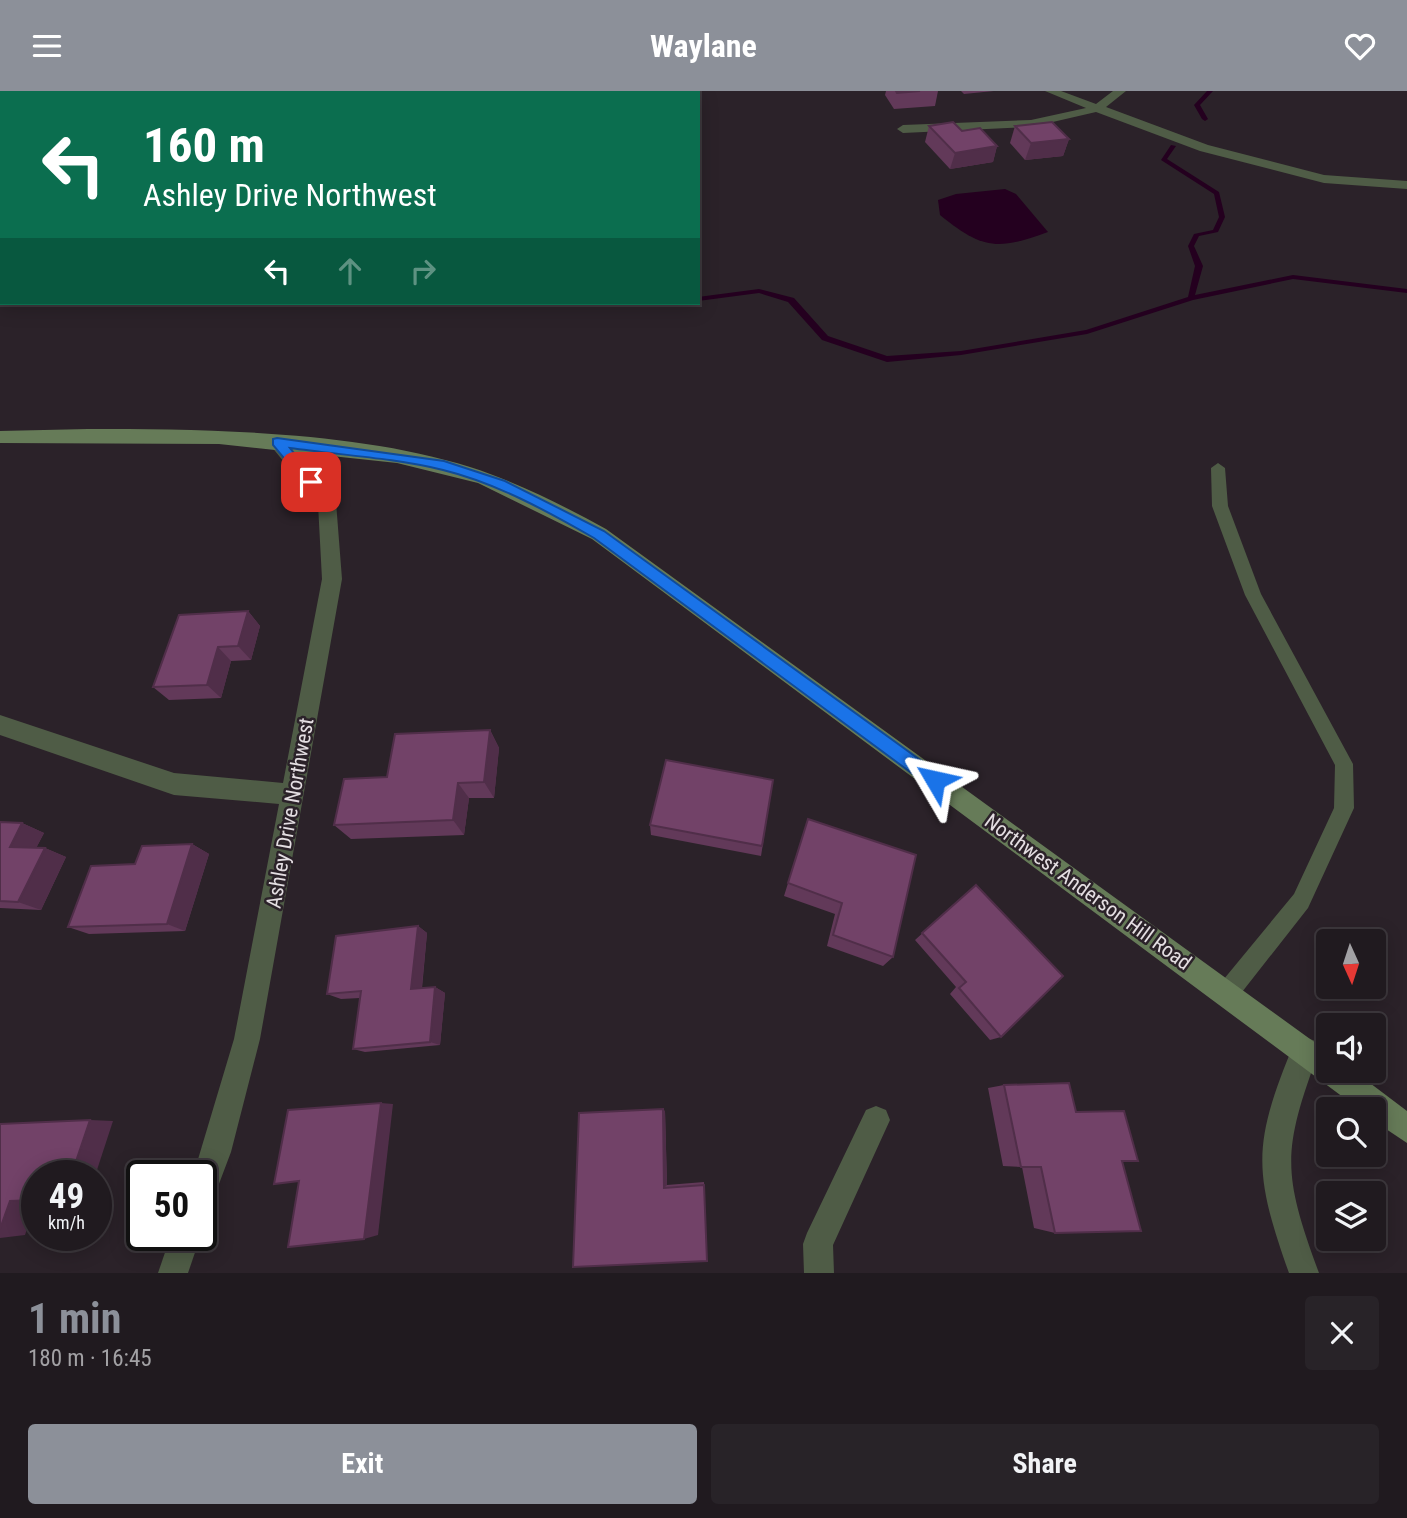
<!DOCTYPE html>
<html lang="en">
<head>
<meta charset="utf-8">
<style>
  body { margin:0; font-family:"Roboto Condensed",sans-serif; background:#282328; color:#f1f3f6; height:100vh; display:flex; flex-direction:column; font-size:26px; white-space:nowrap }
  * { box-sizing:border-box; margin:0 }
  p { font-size:23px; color:#a2a1a4 }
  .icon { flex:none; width:38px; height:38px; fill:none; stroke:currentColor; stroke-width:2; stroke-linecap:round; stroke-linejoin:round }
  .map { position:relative; height:1182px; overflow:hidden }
  .details { display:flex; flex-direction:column; background:#201a1f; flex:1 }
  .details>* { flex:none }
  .hud { position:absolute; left:0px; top:0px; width:700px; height:214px; box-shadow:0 4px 18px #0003,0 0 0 2px #3d383d; background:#0b6e4f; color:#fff; overflow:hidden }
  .needle { width:46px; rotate:177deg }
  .controls { position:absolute; left:1316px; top:838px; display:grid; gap:14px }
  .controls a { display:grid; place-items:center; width:70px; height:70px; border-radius:7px; background:#201a1f; box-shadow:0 4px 18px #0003,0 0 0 2px #3d383d; font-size:35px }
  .speed { position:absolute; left:21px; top:1069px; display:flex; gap:14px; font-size:35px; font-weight:700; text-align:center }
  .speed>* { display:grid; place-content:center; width:91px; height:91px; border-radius:50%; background:#201a1f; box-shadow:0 4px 18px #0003,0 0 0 2px #3d383d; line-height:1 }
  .speed small { font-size:18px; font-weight:400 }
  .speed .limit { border:4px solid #111; border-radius:10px; background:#fff; color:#111 }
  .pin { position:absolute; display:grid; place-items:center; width:60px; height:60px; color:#fff; margin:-30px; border-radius:14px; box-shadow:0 4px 10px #0006 }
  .me { position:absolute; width:77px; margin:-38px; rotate:306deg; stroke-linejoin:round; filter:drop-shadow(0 0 5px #0008) }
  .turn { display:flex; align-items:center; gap:24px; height:147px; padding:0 28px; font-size:32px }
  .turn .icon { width:91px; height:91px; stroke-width:2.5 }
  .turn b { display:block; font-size:49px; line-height:60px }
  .lanes { display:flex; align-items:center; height:66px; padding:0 28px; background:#0003; justify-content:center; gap:35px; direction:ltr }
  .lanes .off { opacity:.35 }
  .round { display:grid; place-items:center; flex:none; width:74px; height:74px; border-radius:7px; background:#282328 }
  .summary { display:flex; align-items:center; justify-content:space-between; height:119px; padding:0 28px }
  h1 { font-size:42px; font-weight:700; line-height:52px; color:#8c9099 }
  .cta { display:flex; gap:14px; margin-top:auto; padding:14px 28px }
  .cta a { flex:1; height:80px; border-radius:7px; background:#8c9099; color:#fff; font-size:28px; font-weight:700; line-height:80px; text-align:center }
  .cta a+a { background:#282328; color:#f1f3f6 }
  header { display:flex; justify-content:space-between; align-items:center; height:91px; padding:0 28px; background:#8c9099; color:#fff; font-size:32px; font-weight:700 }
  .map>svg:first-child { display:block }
</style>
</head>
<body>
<header><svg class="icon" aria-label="menu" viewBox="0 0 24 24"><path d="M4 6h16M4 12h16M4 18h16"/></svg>Waylane<svg class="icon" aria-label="heart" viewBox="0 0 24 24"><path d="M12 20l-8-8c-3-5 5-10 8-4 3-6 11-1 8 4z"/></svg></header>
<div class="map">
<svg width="1407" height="1182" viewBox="0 0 1407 1182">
  <rect width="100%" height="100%" fill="#2b2229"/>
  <path fill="#24001f" d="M1005,98l11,5 32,38c-51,19 -66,17 -108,-17l-2,-15 18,-6z"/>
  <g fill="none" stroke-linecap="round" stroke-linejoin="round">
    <g fill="#24001f" fill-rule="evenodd">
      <path d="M1207,0h6l-13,14 8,14 -3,2 -3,-2 -8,-14z"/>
      <path d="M1171,54l5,1 -9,13 52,33 6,25 -7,15 -19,4 -5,10 9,20 -8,29 98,-20 114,14v4l-114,-14 -100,21 -106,34 -126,21 -74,7 -65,-22 -34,-38 -29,-9 -61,8v-4l61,-8 35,9 34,38 59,20 74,-5 125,-21 102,-33 7,-31 -7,-20 6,-12 19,-4 6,-13 -5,-23 -53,-34z"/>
      <rect x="0" y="126" width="2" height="4"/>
    </g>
    <path fill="#4f5c46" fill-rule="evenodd" d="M1218,372l7,5 3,38 33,88 92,170 1,44 -46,100 -73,93 -8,3 -8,-3 -3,-8 3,-8 75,-91 40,-86 1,-43 -90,-170 -33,-89 -1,-38z"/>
    <g fill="#4f5c46" fill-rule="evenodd">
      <path d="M1045,0h16l35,13 17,-13h13l-20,16 102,38 116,30 83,6v8l-83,-6 -124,-32 -104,-39 -65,15 -128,6 -6,-4 6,-4 128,-5 55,-12z"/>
      <path d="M277,345l6,2 53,64 6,77 -82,460 -29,113 -20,53 -10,5v-34h-8l41,-137 45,-235 -105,-9 -174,-60v-20l174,58 109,10 39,-204 -4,-75 -47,-58 -3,-4 3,-4z"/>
      <path d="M1305,946l10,4 4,10c-37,101 -37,121 0,222h-30c-37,-104 -36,-130 6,-232z"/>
      <path d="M876,1015l10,4 4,10 -57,125 1,28h-30l-1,-29 4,-11 59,-123z"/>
      <path d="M171,1144h30l-13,38h-30z"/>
    </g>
    <path fill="#667b58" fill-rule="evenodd" d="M88,338c119,0 268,2 382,38 47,15 92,38 136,62l722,523v19h26l53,40v32l-33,-22v-12h-15l-767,-570 -114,-56 -81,-20 -178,-19 -219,-1v-12z"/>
  </g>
  <g fill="#623959">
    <path d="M886,0h52l-3,15 -41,3 -9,-14z"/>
    <path d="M961,0h33l-30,3z"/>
    <path d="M929,35l33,5 35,15 -4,16 -43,7 -25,-27z"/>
    <path d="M1015,35l54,13 -6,17 -38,4 -15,-17z"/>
    <path d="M248,520l12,15 -9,34 -20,1 -10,37 -52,2 -16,-13z"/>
    <path d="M490,639l9,18 -5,50h-25l-5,37 -113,4 -17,-14 53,-48z"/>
    <path d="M773,689l-12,76 -110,-21 -1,-10z"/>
    <path d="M808,728l85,138 -10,9 -56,-20 8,-32 -51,-18z"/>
    <path d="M0,731l22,1 22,10 -8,15h9l21,9 -25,53 -41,-2z"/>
    <path d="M192,753l17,10 -24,77 -96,3 -21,-7 67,-63z"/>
    <path d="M976,794l25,152 -11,3 -40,-46 6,-7 -41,-47z"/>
    <path d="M418,835l9,7 -5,55 13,-1 10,6 -5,52 -75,7 -12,-3 7,-51 -19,1 -14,-5z"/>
    <path d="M1004,994l72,27 46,49 -67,72 -21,-5 -12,-61 -19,-1 -15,-78z"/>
    <path d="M665,1020l2,74 37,-3 3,79 -134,6z"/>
  </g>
  <g fill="#502e49">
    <path d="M1069,48l-6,17 -38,4 6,-17z"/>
    <path d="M997,55l-4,16 -43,7 5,-16z"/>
    <path d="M248,520l12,15 -9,34 -13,-14z"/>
    <path d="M218,556l13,14 -10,37 -14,-13z"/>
    <path d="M490,639l9,18 -5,50 -10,-16z"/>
    <path d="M458,692l11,15 -5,37 -11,-15z"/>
    <path d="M22,732l22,10 -12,23 -22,-9z"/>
    <path d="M192,753l17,10 -24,77 -18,-7z"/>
    <path d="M45,757l21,9 -25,53 -23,-8z"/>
    <path d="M418,835l9,7 -6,62 -10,-6z"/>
    <path d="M435,896l10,6 -5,52 -10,-3z"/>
    <path d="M381,1012l12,1 -15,131 -14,4z"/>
    <path d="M663,1018l2,2 2,74 -3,3z"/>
    <path d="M90,1029l23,1 -18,55h-24z"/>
    <path d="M37,1108l-12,36 -25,3v-9l10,-28z"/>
  </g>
  <g fill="#724268" stroke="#502e49" stroke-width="2">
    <path d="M896,0h24l-23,2z"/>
    <path d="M953,31l9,9 18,-3 17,18 -42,7 -26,-27z"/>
    <path d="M1052,31l17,17 -38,4 -16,-17z"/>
    <path d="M248,520l-10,35 -20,1 -11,38 -54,2 26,-72z"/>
    <path d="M490,639l-6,52 -26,1 -5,37 -119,5 10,-46 43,-2 8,-43z"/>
    <path d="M666,669l107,20 -11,66 -112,-21z"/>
    <path d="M808,728l108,36 -23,102 -60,-22 9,-32 -54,-20z"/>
    <path d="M0,731l22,1 -12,24 35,1 -27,54 -18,-1z"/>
    <path d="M192,753l-25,80 -99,3 23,-61 44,-2 7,-18z"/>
    <path d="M976,794l87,91 -62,61 -42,-49 7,-6 -44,-49z"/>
    <path d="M418,835l-7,63 24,-2 -5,55 -77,7 8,-58 -34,3 9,-58z"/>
    <path d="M1069,992l7,29 48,-1 14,50h-16l19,70 -86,2 -14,-66h-20l-17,-82z"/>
    <path d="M381,1012l-17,136 -76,8 11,-66 -25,3 14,-74z"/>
    <path d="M663,1018l1,79 40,-3 3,76 -134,6 6,-154z"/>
    <path d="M90,1029l-19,56h-34v24l-27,1 -10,28v-105z"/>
  </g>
  <path fill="#1a73e8" stroke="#114b97" stroke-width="2" d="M277,347l167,23 61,20 99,50 337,244 3,5 -3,6h-12l-335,-248c-47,-27 -98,-55 -151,-68 -49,-12 -103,-15 -153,-22l27,34 -6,5 -5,-2 -33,-40v-6z"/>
  <g text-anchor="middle" stroke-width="5" stroke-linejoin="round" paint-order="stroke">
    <g font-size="21" fill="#e4dee2" stroke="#2b2229">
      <text transform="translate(290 722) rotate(-80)" y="7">Ashley Drive Northwest</text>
      <text transform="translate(1088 801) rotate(36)" y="7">Northwest Anderson Hill Road</text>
    </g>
  </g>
</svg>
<div class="controls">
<a><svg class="needle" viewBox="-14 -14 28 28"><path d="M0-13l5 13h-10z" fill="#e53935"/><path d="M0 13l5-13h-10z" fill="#a2a1a4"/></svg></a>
<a><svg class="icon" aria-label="sound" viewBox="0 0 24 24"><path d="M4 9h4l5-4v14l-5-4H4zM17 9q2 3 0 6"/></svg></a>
<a><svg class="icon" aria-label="search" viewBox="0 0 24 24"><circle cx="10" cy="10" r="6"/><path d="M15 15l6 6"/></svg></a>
<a><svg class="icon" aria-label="layers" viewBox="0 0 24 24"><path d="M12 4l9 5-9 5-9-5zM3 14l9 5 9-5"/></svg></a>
</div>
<div class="speed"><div>49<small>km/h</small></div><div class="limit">50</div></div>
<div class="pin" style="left:311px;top:391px;background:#d93025"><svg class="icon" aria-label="arrive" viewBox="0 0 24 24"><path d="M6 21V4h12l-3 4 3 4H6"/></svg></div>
<svg class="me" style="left:935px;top:689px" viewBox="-20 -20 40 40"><path d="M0-17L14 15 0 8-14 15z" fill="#1a73e8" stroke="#fff" stroke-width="4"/></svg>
<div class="hud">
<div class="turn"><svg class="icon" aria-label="left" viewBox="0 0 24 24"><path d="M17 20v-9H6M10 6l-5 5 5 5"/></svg><div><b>160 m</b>Ashley Drive Northwest</div></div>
<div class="lanes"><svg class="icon" aria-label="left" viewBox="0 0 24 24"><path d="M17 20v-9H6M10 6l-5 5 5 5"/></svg><svg class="icon off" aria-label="ahead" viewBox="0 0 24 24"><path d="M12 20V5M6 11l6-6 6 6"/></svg><svg class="icon off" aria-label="right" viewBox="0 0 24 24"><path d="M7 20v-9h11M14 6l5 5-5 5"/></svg></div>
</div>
</div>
<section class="details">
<div class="summary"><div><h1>1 min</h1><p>180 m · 16:45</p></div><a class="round"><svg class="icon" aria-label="close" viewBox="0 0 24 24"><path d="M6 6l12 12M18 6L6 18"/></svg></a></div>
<div class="cta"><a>Exit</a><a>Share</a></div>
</section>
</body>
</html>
